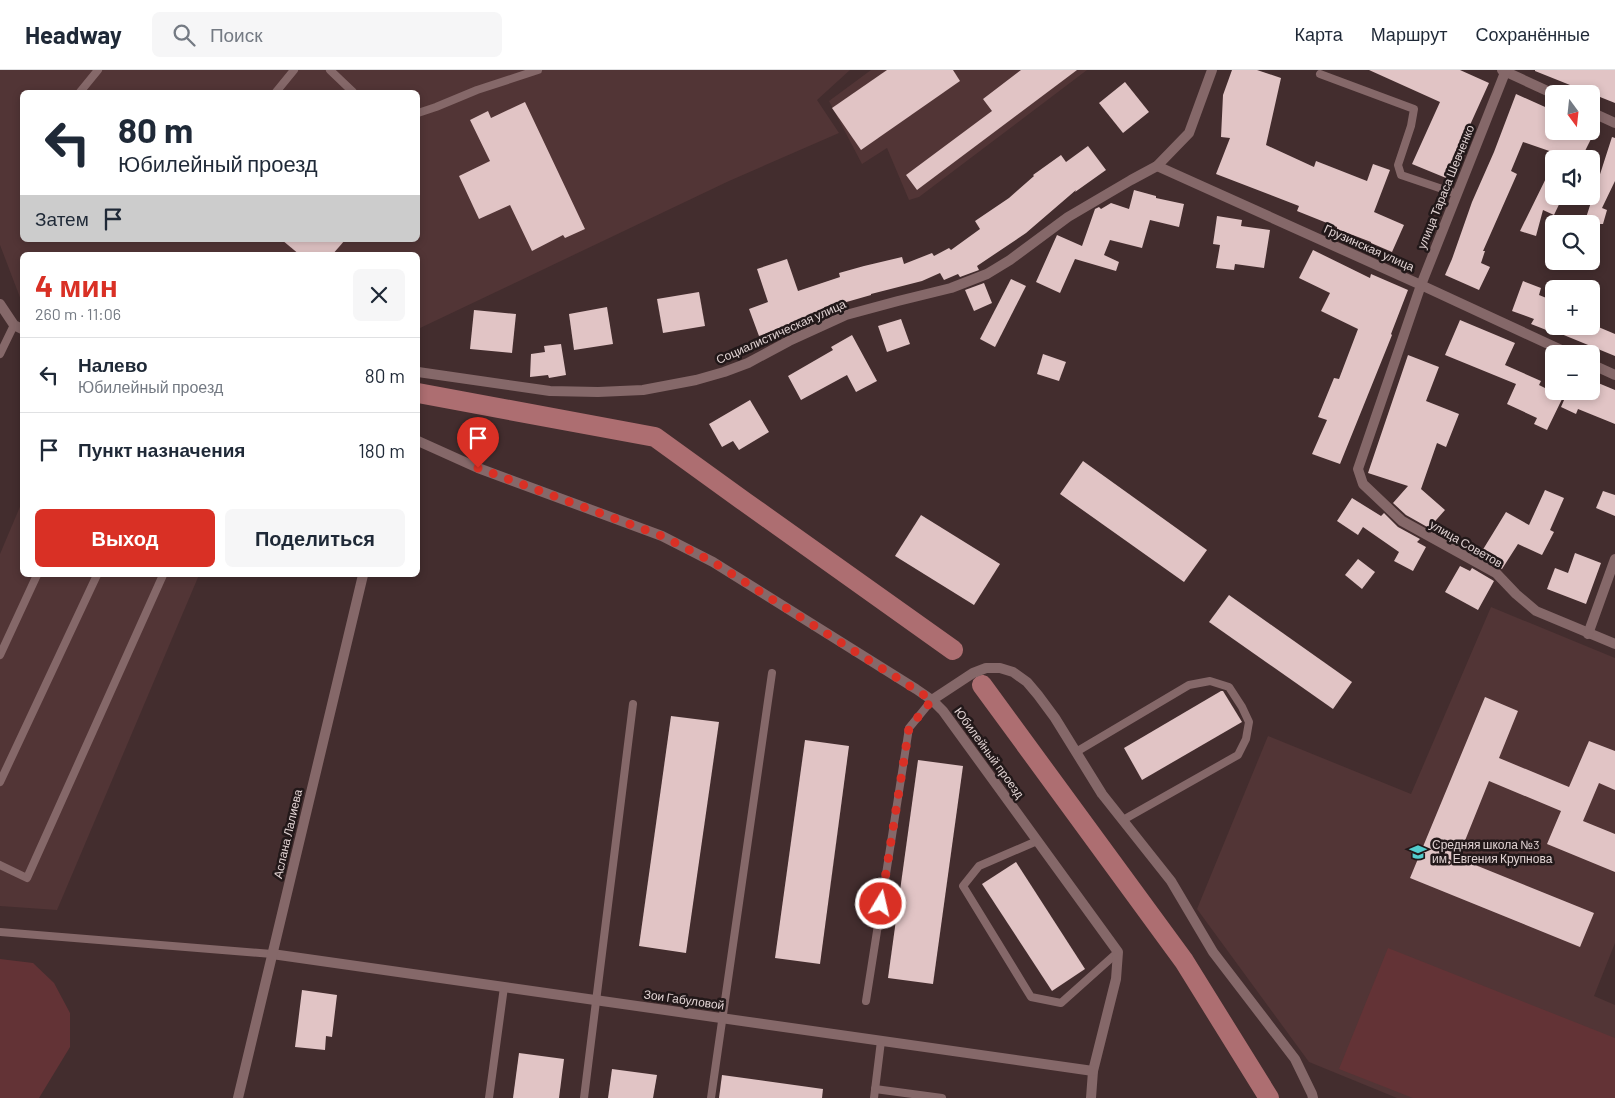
<!DOCTYPE html>
<html lang="ru">
<head>
<meta charset="utf-8">
<style>
  body { margin:0; font-family:Barlow,sans-serif; background:#f6f6f7; color:#1f2937; height:100vh; display:flex; flex-direction:column; font-size:19px; white-space:nowrap }
  * { box-sizing:border-box; margin:0 }
  p { font-size:16px; color:#747a83 }
  .icon { flex:none; width:28px; height:28px; fill:none; stroke:currentColor; stroke-width:2; stroke-linecap:round; stroke-linejoin:round }
  .map { position:relative; flex:1; overflow:hidden }
  .panel { position:absolute; left:20px; top:182px; width:400px; height:325px; display:flex; flex-direction:column; background:#fff; border-radius:8px; box-shadow:0 2px 8px #0003 }
  .panel>* { flex:none }
  .top-card { position:absolute; left:20px; top:20px; width:400px; height:152px; border-radius:8px; box-shadow:0 2px 8px #0003; background:#fff; color:#1f2937; overflow:hidden }
  .needle { width:32px; rotate:165deg }
  .tools { position:absolute; left:1545px; top:15px; display:grid; gap:10px }
  .tools a { display:grid; place-items:center; width:55px; height:55px; border-radius:8px; background:#fff; box-shadow:0 2px 8px #0003; font-size:25px }
  .pin { position:absolute; display:grid; place-items:center; width:42px; height:42px; color:#fff; margin:-51px -21px; border-radius:50% 50% 50% 0; rotate:-45deg; box-shadow:0 0 5px #0007 }
  .pin .icon { rotate:45deg }
  .me { position:absolute; width:55px; margin:-28px; rotate:9deg; stroke-linejoin:round; filter:drop-shadow(0 0 4px #0008) }
  .turn { display:flex; align-items:center; gap:18px; height:105px; padding:0 15px; font-size:22px }
  .turn .icon { width:65px; height:65px; stroke-width:2.5 }
  .turn b { display:block; font-size:35px; line-height:42px }
  .then { display:flex; align-items:center; height:48px; padding:0 15px; background:#0003; gap:10px; font-size:19px }
  .round { display:grid; place-items:center; flex:none; width:52px; height:52px; border-radius:8px; background:#f6f6f7 }
  .summary { display:flex; align-items:center; justify-content:space-between; height:85px; padding:0 15px }
  h1 { font-size:30px; font-weight:700; line-height:38px; color:#d93025 }
  .cta { display:flex; gap:10px; margin-top:auto; padding:10px 15px }
  .cta a { flex:1; height:58px; border-radius:8px; background:#d93025; color:#fff; font-size:20px; font-weight:700; line-height:58px; text-align:center }
  .cta a+a { background:#f6f6f7; color:#1f2937 }
  ul { padding:0; list-style:none }
  li { display:flex; align-items:center; gap:15px; height:75px; padding:0 15px; border-top:1px solid #e0e1e3 }
  li div { flex:1 }
  li b { display:block; font-size:19px }
  li em { font-style:normal }
  header { display:flex; align-items:center; gap:30px; box-sizing:border-box; height:70px; padding:0 25px; background:#fff; border-bottom:1px solid #e0e1e3 }
  header strong { font-size:24px }
  nav { display:flex; gap:28px; margin-inline-start:auto; font-size:18px }
  .search { width:350px; height:45px; background:#f6f6f7; display:flex; align-items:center; gap:12px; box-sizing:border-box; padding:0 18px; border-radius:8px; color:#747a83; font-size:19px }
  .map>svg:first-child { display:block }
</style>
</head>
<body>
<header>
<strong>Headway</strong>
<div class="search"><svg class="icon" aria-label="search" viewBox="0 0 24 24"><circle cx="10" cy="10" r="6"/><path d="M15 15l6 6"/></svg>Поиск</div>
<nav><a>Карта</a><a>Маршрут</a><a>Сохранённые</a></nav>
</header>
<div class="map">
<svg width="1615" height="1028" viewBox="0 0 1615 1028">
  <rect width="100%" height="100%" fill="#432d2e"/>
  <g fill="#523536" fill-rule="evenodd">
    <path d="M0,0h850l-33,30 22,33 -110,48 -311,148v-74h-396v45h-1l-21,-55zM22,22h396v148h-396z"/>
    <path d="M871,0h216l-168,127 -10,3 -22,-52 -25,16 -33,-63z"/>
    <path d="M22,432v73h177l-142,335 -57,-4v-352z"/>
    <path d="M1491,537l124,51v285l-21,53 21,9v93h-218l-88,-36 -112,-153 71,-173 143,58z"/>
  </g>
  <g fill="#633336">
    <path d="M1388,878l227,90v60h-202l-74,-29z"/>
    <path d="M0,889l33,4 21,20 16,30v34l-31,51h-39z"/>
  </g>
  <g fill="none" stroke-linecap="round" stroke-linejoin="round">
    <g stroke="#ad6e71" stroke-width="20">
      <path d="M418,323l237,44 90,65 208,148"/>
      <path d="M982,615l202,276 85,137"/>
    </g>
  </g>
  <g fill="#e1c4c5">
    <path d="M887,0h66l7,11 -99,69 -29,-42z"/>
    <path d="M1021,0h56l-160,120 -11,-15 86,-64 -9,-12z"/>
    <path d="M1232,0h25l24,8 -15,67 48,22 2,-6 51,20 6,-17 17,6 -16,42 30,13 -12,27 -21,-9v-1l-34,-13v-2l-40,-16 2,-5 -83,-32 14,-36 -9,-1 2,-42z"/>
    <path d="M1369,0h91l29,13 -43,95 -34,-14 28,-62z"/>
    <path d="M1535,0h80v33l-80,-32z"/>
    <path d="M1125,12l24,30 -26,21 -24,-30z"/>
    <path d="M1516,24l38,17v20h41l-14,28h-26l3,-5 -35,-12 -12,29 6,3 -34,77h2l-4,12 9,4 -11,23 -34,-15 7,-16 20,-57 22,-50z"/>
    <path d="M525,32l60,127 -20,9 -2,-3 -31,16 -22,-46 -31,14 -20,-43 31,-15 -20,-41 18,-9 3,7z"/>
    <path d="M1612,67l3,1v43l-13,27 5,2 -4,14h-9l-2,4 -1,-4h-7z"/>
    <path d="M1088,76l18,24 -31,22 1,-2 -50,43 -49,33 2,4 -19,7 -2,-3 -14,6 -4,-7 -18,8 -51,13v1l-42,12 1,4 -71,25 -10,-27 19,-7 -11,-33 30,-10 11,32 42,-14 -1,-4 25,-7 38,-9 2,7 28,-11 2,3 15,-8 2,2 29,-21 -5,-8 34,-23 25,-22 -1,-1 28,-20 5,7z"/>
    <path d="M1554,92v34h9l-9,19 -11,-5 -7,26 -16,-5z"/>
    <path d="M1134,120l22,6v2l28,6 -5,23 -29,-7 -8,28 -32,-8 -6,15 15,7 -3,9 -41,-12 -15,34 -24,-11 21,-47 25,11 13,-37 4,-2 2,2 10,-6 18,6z"/>
    <path d="M1217,146l25,4 -1,6 29,4 -6,38 -29,-4 -1,6 -18,-2 4,-23 -7,-1z"/>
    <path d="M282,170h63l-13,15h-32z"/>
    <path d="M1313,180l57,28 1,-4 37,16 -17,44 1,1 -6,15 -46,114 -28,-10 15,-34 -9,-3 16,-39 5,1 19,-50 -37,-18 9,-18 -31,-15z"/>
    <path d="M1011,209l15,7 -31,61 -15,-8z"/>
    <path d="M1523,211l18,7 -2,7 15,6v25h42l19,8v22l-61,-25v2l-23,-9 3,-5 -22,-8z"/>
    <path d="M984,213l8,20 -18,8 -9,-21z"/>
    <path d="M699,222l6,34 -42,7 -6,-34z"/>
    <path d="M607,237l6,37 -39,6 -5,-36z"/>
    <path d="M474,240l42,4 -4,39 -42,-4z"/>
    <path d="M901,249l9,25 -23,8 -9,-26z"/>
    <path d="M1460,250l55,23 -10,22 36,16 -2,4 24,12 -16,33 -13,-6 3,-6 -30,-14 9,-20 -71,-29z"/>
    <path d="M852,265l25,46 -21,11 -9,-17 -46,25 -13,-24 45,-26 -2,-3z"/>
    <path d="M561,274l5,31 -17,3 -1,-3 -18,2 1,-23 14,-2 -1,-6z"/>
    <path d="M1043,284l23,8 -7,19 -22,-7z"/>
    <path d="M1408,285l31,12 -13,34 33,13 -13,33 -9,-4 -16,46 24,21 -16,18 -23,-13 -13,-12 15,-17 -40,-13z"/>
    <path d="M1591,310l24,10v34l-37,-15 -2,5 -15,-7 7,-16h23z"/>
    <path d="M750,330l19,32 -30,18 -6,-9 -11,6 -13,-23z"/>
    <path d="M1083,391l124,89 -23,32 -124,-88z"/>
    <path d="M1545,420l19,8 -14,32 4,2 -12,23 -24,-11 -16,25 -23,-13 27,-44 23,13z"/>
    <path d="M1603,421l12,4v21l-19,-8z"/>
    <path d="M1352,428l29,18 3,-3 14,14 22,12 -3,3 9,5 -13,24 -19,-10 5,-9 -36,-25 -5,8 -21,-14z"/>
    <path d="M921,445l79,49 -26,41 -79,-49z"/>
    <path d="M1575,483l26,10 -15,41 -39,-15 8,-21 13,5z"/>
    <path d="M1358,489l17,13 -13,17 -17,-14z"/>
    <path d="M1460,496l10,5 2,-3 22,13 -16,29 -33,-18z"/>
    <path d="M1229,525l123,87 -19,27 -124,-87z"/>
    <path d="M1221,621h2l19,31 -100,58 -18,-32z"/>
    <path d="M1485,627l33,14 -19,47 70,29 20,-46 26,10v39l-16,-7 -16,38 32,13v38l-68,-28 14,-33 -72,-30 -31,77 136,55 -14,34 -170,-69z"/>
    <path d="M671,646l48,6 -33,231 -47,-7z"/>
    <path d="M805,670l44,6 -29,218 -45,-6z"/>
    <path d="M918,690l45,6 -30,218 -45,-6z"/>
    <path d="M1016,792l69,107 -33,22 -70,-107z"/>
    <path d="M302,920l35,5 -5,42 -6,-1 -1,14 -30,-3z"/>
    <path d="M519,983l45,6 -5,39h-46z"/>
    <path d="M612,999l45,6 -4,23h-45z"/>
    <path d="M722,1005l101,14 -1,9h-103z"/>
  </g>
  <g fill="none" stroke-linecap="round" stroke-linejoin="round">
    <g stroke="#856869" stroke-width="8">
      <path d="M330,0l23,22"/>
      <path d="M1320,4l94,35 -3,17 -13,39 3,10 56,19"/>
      <path d="M80,22l18,-22"/>
      <path d="M276,22l18,-22"/>
      <path d="M418,43l18,-6 41,-17 61,-20"/>
      <path d="M0,284l14,-29"/>
      <path d="M0,585l37,-80"/>
      <path d="M1076,682l113,-67 21,-4 19,6 13,20 7,15 -3,17 -8,16 -115,65"/>
      <path d="M0,712l97,-207"/>
      <path d="M1037,771l-58,25 -16,20 68,111 30,6 57,-51"/>
      <path d="M0,795l27,13 136,-303"/>
      <path d="M0,862l272,22"/>
      <path d="M866,931l43,-273 23,-28"/>
      <path d="M875,1019l67,9"/>
      <path d="M489,1028l15,-111"/>
      <path d="M584,1028l49,-394"/>
      <path d="M711,1028l61,-425"/>
      <path d="M874,1028l7,-57"/>
    </g>
    <g stroke="#856869" stroke-width="10">
      <path d="M1502,0l52,24"/>
      <path d="M1506,0l-85,215 -63,184 5,15 39,37 94,52 20,21 20,17 79,33"/>
      <path d="M1591,42l24,11"/>
      <path d="M1157,96l264,119 149,69"/>
      <path d="M0,234l14,21 8,4"/>
      <path d="M1591,294l24,11"/>
      <path d="M418,302l132,19 48,1 45,-2 53,-10 28,-8 24,-9 41,-22 57,-26 52,-14 53,-13 36,-14 23,-14 58,-43 63,-37 26,-14 32,-33 23,-63"/>
      <path d="M418,371l60,27 184,68 51,26 203,127 16,11 11,11 175,241 -2,27 -23,92 -2,27"/>
      <path d="M1588,564l27,-75"/>
      <path d="M932,630l41,-27 13,-5h14l13,4 14,10 11,13 17,23 47,76 69,87 42,71 82,107 17,35 1,4"/>
      <path d="M272,884l821,117"/>
      <path d="M238,1028l125,-523"/>
    </g>
  </g>
  <g fill="none" stroke-linecap="round" stroke-linejoin="round">
    <path stroke="#d93025" stroke-width="9" stroke-dasharray="0 16.2" d="M478,398l184,68 51,26 219,138 -23,28 -28,176"/>
  </g>
  <defs>
    <g id="school-bare" transform="scale(1.35)"><path d="M0-5L7-2L0 1L-7-2ZM-4 1L0 2.5L4 1V4Q0 6-4 4Z" fill="#52cdce" stroke="#221819" stroke-width="2.5" paint-order="stroke"/></g>
  </defs>
  <g fill-rule="evenodd">
    <use href="#school-bare" x="1418" y="782"/>
  </g>
  <g text-anchor="middle" stroke-width="5" stroke-linejoin="round" paint-order="stroke">
    <g font-size="12" fill="#e1d3d3" stroke="#221819">
      <text transform="translate(1446 117) rotate(-68)" y="4">улица Тараса Шевченко</text>
      <text transform="translate(1369 178) rotate(24)" y="4">Грузинская улица</text>
      <text transform="translate(781 262) rotate(-24)" y="4">Социалистическая улица</text>
      <text transform="translate(1466 474) rotate(30)" y="4">улица Советов</text>
      <text transform="translate(989 683) rotate(54)" y="4">Юбилейный проезд</text>
      <text transform="translate(288 764) rotate(-77)" y="4">Аслана Лалиева</text>
      <text transform="translate(684 930) rotate(8)" y="4">Зои Габуловой</text>
    </g>
    <g font-size="12" fill="#e1d3d3" stroke="#221819" text-anchor="start">
      <text x="1432" y="779">Средняя школа №3<tspan x="1432" dy="14">им. Евгения Крупнова</tspan></text>
    </g>
  </g>
</svg>
<div class="tools">
<a><svg class="needle" viewBox="-14 -14 28 28"><path d="M0-13l5 13h-10z" fill="#e53935"/><path d="M0 13l5-13h-10z" fill="#747a83"/></svg></a>
<a><svg class="icon" aria-label="sound" viewBox="0 0 24 24"><path d="M4 9h4l5-4v14l-5-4H4zM17 9q2 3 0 6"/></svg></a>
<a><svg class="icon" aria-label="search" viewBox="0 0 24 24"><circle cx="10" cy="10" r="6"/><path d="M15 15l6 6"/></svg></a>
<a>+</a>
<a>−</a>
</div>
<div class="pin" style="left:478px;top:398px;background:#d93025"><svg class="icon" aria-label="arrive" viewBox="0 0 24 24"><path d="M6 21V4h12l-3 4 3 4H6"/></svg></div>
<svg class="me" style="left:881px;top:834px" viewBox="-20 -20 40 40"><circle r="17" fill="#d93025" stroke="#fff" stroke-width="3"/><path d="M0-11L8 9 0 5-8 9z" fill="#fff"/></svg>
<div class="top-card">
<div class="turn"><svg class="icon" aria-label="left" viewBox="0 0 24 24"><path d="M17 20v-9H6M10 6l-5 5 5 5"/></svg><div><b>80 m</b>Юбилейный проезд</div></div>
<div class="then">Затем<svg class="icon" aria-label="arrive" viewBox="0 0 24 24"><path d="M6 21V4h12l-3 4 3 4H6"/></svg></div>
</div>
<section class="panel">
<div class="summary"><div><h1>4 мин</h1><p>260 m · 11:06</p></div><a class="round"><svg class="icon" aria-label="close" viewBox="0 0 24 24"><path d="M6 6l12 12M18 6L6 18"/></svg></a></div>
<ul>
<li><svg class="icon" aria-label="left" viewBox="0 0 24 24"><path d="M17 20v-9H6M10 6l-5 5 5 5"/></svg><div><b>Налево</b><p>Юбилейный проезд</p></div><em>80 m</em></li>
<li><svg class="icon" aria-label="arrive" viewBox="0 0 24 24"><path d="M6 21V4h12l-3 4 3 4H6"/></svg><div><b>Пункт назначения</b></div><em>180 m</em></li>
</ul>
<div class="cta"><a>Выход</a><a>Поделиться</a></div>
</section>
</div>
</body>
</html>
